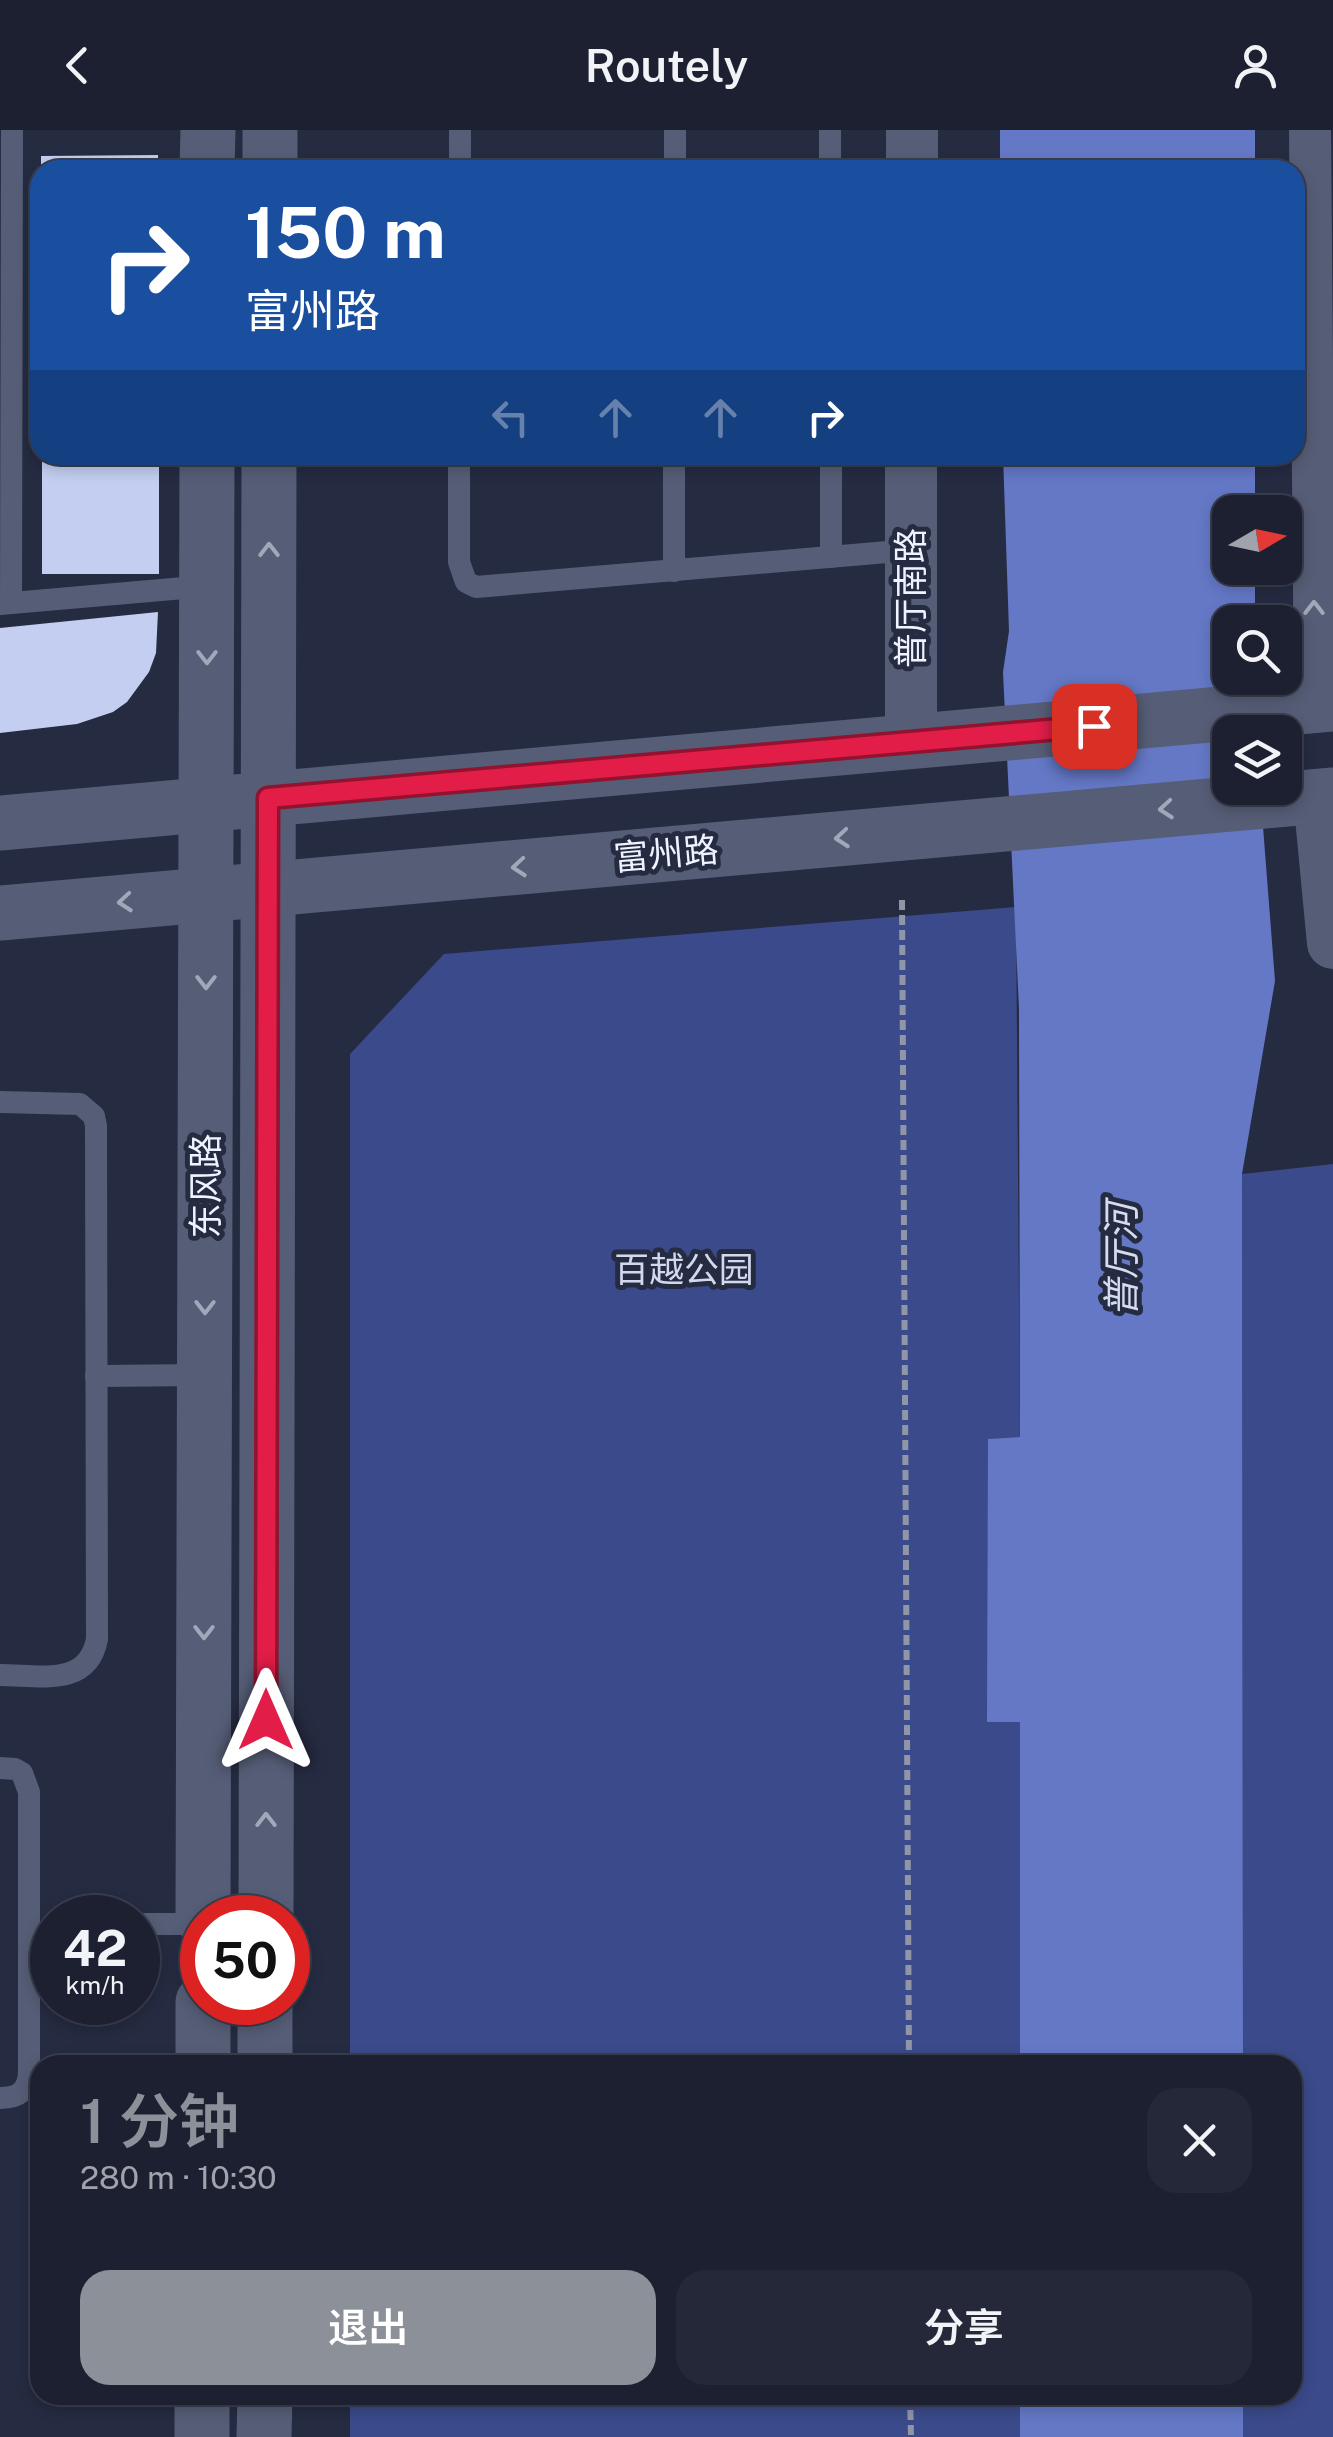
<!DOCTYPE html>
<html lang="zh">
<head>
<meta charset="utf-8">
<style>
  body { margin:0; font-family:"Public Sans","Noto Sans SC",sans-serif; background:#252839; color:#f1f3f6; height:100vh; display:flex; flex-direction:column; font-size:38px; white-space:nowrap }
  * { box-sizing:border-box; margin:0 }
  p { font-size:32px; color:#a0a3ab }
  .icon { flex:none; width:55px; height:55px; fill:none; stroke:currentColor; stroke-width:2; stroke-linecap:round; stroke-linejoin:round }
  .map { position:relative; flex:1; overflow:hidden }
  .details { position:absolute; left:30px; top:1925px; width:1272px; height:350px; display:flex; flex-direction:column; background:#1c2031; border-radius:30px; box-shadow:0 5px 15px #0003,0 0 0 2px #3a3e4d }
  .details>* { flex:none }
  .hud { position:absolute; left:30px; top:30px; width:1275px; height:305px; border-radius:30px; box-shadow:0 5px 15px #0003,0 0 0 2px #3a3e4d; background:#1a4fa0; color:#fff; overflow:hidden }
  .needle { width:65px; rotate:81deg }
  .buttons { position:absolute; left:1212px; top:365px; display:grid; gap:20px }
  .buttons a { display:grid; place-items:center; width:90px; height:90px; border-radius:20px; background:#1c2031; box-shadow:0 5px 15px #0003,0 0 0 2px #3a3e4d; font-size:50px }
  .speed { position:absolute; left:30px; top:1765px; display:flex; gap:20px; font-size:50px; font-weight:700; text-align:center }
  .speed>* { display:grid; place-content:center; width:130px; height:130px; border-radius:50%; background:#1c2031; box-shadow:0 5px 15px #0003,0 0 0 2px #3a3e4d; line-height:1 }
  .speed small { font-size:25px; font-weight:400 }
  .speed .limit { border:15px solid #d22; background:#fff; color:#111 }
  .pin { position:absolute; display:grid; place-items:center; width:85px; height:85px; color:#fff; margin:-42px; border-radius:20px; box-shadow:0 5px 15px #0006 }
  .me { position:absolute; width:110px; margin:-55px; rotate:0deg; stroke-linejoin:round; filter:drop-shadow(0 0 8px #0008) }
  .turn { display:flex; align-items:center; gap:35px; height:210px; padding:0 50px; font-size:45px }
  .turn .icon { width:130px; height:130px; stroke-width:2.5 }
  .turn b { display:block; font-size:70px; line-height:85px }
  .lanes { display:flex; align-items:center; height:95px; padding:0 50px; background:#0003; justify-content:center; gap:50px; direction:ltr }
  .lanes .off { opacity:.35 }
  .round { display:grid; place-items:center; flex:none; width:105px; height:105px; border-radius:30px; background:#252839 }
  .overview { display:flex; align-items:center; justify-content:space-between; height:170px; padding:0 50px }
  h1 { font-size:60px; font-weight:600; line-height:75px; color:#8c9099 }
  .cta { display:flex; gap:20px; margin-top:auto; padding:20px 50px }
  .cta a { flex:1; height:115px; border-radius:30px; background:#8c9099; color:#fff; font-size:40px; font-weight:600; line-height:115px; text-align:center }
  .cta a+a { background:#252839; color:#f1f3f6 }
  header { display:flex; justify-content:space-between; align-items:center; height:130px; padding:0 50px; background:#1c2031; font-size:45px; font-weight:600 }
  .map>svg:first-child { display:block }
</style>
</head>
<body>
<header><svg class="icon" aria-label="back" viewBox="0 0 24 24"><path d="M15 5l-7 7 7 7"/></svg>Routely<svg class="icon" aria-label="person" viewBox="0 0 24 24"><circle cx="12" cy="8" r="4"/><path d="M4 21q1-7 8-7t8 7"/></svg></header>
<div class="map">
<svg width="1333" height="2307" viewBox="0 0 1333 2307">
  <rect width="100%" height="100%" fill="#252b41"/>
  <g fill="#3b4a8a">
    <path d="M1016,777l4,531 -31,1 -1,283h32v343h-670v-1011l94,-100z"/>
    <path d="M1333,1034v1273h-90v-42h49v-330h-49l-1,-891z"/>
    <rect x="350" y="2265" width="670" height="42"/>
  </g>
  <g fill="#6478c6">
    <rect x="1000" y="0" width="255" height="40"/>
    <path d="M1003,325h252v57h-25v56h25v36l-4,18h-21v56h21l5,54h-26v56h30l15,193 -33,193 1,891h-223v-343h-33l1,-283 32,-2 -1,-428 -16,-337 6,-41z"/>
    <rect x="1020" y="2265" width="223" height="42"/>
  </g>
  <g fill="#c3cef0">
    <path d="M158,25v15h-117v-14z"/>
    <rect x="42" y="325" width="117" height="119"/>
    <path d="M158,482l-2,41 -7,19 -22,30 -14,10 -36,12 -77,9v-105z"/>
  </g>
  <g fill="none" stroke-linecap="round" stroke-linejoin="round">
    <g stroke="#9196a7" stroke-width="6" stroke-dasharray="10 5" stroke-linecap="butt">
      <path d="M902,770l7,1165"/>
      <path d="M910,2265l1,42"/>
    </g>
    <g stroke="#565d76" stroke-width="22">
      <path d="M830,0v40"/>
      <path d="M460,40v-40"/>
      <path d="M675,40v-40"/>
      <path d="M459,325v107l7,20 10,5 435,-37"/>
      <path d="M831,325v102"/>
      <path d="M674,441v-116"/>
      <path d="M11,473l1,-473"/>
      <path d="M0,474l207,-18"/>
      <path d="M0,972l80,2 14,12 2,10 1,513c-9,49 -58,36 -97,36"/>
      <path d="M96,1246l109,-1"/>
      <path d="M0,1638l15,1 7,4 7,19v280c-1,19 -10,26 -29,26"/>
      <path d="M138,1794h64"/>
    </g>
    <path stroke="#565d76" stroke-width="42" d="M1310,0l5,576"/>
    <g stroke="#565d76" stroke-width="52">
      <path d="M912,40v-40"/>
      <path d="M911,612v-287"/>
      <path d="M1319,666l14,147"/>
    </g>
    <g stroke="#565d76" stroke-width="55">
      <path d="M207,40l1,-40"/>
      <path d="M270,40v-40"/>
      <path d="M0,693l1333,-119"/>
      <path d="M0,783l1333,-118"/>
      <path d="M203,1788l4,-1463"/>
      <path d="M266,1788l3,-1463"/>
      <path d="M203,1935v-63"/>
      <path d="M265,1935v-63"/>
      <path d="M202,2307v-42"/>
      <path d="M264,2307l1,-42"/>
    </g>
  </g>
  <defs><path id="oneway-chevron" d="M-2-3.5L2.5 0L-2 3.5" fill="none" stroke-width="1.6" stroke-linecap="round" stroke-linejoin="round" transform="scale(2.5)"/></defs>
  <g stroke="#a2a8ba">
    <use href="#oneway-chevron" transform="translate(269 420) rotate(-90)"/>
    <use href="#oneway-chevron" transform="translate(1314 478) rotate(-90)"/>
    <use href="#oneway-chevron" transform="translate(207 527) rotate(90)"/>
    <use href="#oneway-chevron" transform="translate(1166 679) rotate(175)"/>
    <use href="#oneway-chevron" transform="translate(842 708) rotate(175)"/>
    <use href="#oneway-chevron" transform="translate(519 737) rotate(175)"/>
    <use href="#oneway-chevron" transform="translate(125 772) rotate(175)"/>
    <use href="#oneway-chevron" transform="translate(206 852) rotate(90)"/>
    <use href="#oneway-chevron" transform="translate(205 1177) rotate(90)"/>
    <use href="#oneway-chevron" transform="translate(204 1502) rotate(90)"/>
    <use href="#oneway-chevron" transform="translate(266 1690) rotate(-90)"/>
  </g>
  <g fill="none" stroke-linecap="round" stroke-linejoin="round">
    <g stroke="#92132f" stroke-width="25">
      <path id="route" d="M266,1590l2,-922 826,-72"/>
    </g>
    <use href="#route" stroke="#e11d48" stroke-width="18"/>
  </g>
  <g text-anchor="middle" stroke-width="10" stroke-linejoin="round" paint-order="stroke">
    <g font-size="35" fill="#eff3ff" stroke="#252b41">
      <text transform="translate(911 468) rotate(-90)" y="12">普厅南路</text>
      <text transform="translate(666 724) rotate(-5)" y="12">富州路</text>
      <text transform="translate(206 1056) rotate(-90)" y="12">东风路</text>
    </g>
    <g font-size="35" fill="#d2d9ef" stroke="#252b41">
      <text x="684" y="1152">百越公园</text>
    </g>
    <g font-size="38" font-style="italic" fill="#d5dcf2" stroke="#252b41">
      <text transform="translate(1122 1130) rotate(-90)" y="13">普厅河</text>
    </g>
  </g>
</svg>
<div class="buttons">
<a><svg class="needle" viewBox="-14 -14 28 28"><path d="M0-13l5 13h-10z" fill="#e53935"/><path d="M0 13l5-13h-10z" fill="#a0a3ab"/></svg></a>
<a><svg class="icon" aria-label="search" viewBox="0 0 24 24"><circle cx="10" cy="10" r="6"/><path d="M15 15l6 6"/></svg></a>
<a><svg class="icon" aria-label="layers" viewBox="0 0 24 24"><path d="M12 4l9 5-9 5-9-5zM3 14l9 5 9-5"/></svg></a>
</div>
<div class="speed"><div>42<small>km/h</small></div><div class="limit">50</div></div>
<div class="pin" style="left:1094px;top:596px;background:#d93025"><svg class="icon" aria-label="arrive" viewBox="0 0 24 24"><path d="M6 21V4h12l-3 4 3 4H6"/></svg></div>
<svg class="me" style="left:266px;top:1590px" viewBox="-20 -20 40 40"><path d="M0-17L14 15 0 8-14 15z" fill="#e11d48" stroke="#fff" stroke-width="4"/></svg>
<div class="hud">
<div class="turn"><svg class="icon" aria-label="right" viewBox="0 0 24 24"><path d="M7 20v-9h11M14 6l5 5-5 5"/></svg><div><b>150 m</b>富州路</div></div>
<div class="lanes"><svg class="icon off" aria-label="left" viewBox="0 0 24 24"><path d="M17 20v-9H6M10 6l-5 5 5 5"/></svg><svg class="icon off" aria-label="ahead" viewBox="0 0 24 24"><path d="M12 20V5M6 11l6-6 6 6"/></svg><svg class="icon off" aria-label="ahead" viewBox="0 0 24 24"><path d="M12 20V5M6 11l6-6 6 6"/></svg><svg class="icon" aria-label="right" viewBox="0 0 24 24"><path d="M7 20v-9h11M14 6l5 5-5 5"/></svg></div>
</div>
<section class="details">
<div class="overview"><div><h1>1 分钟</h1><p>280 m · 10:30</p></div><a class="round"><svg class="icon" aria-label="close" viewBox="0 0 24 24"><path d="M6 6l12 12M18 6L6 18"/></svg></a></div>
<div class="cta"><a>退出</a><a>分享</a></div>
</section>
</div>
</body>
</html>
